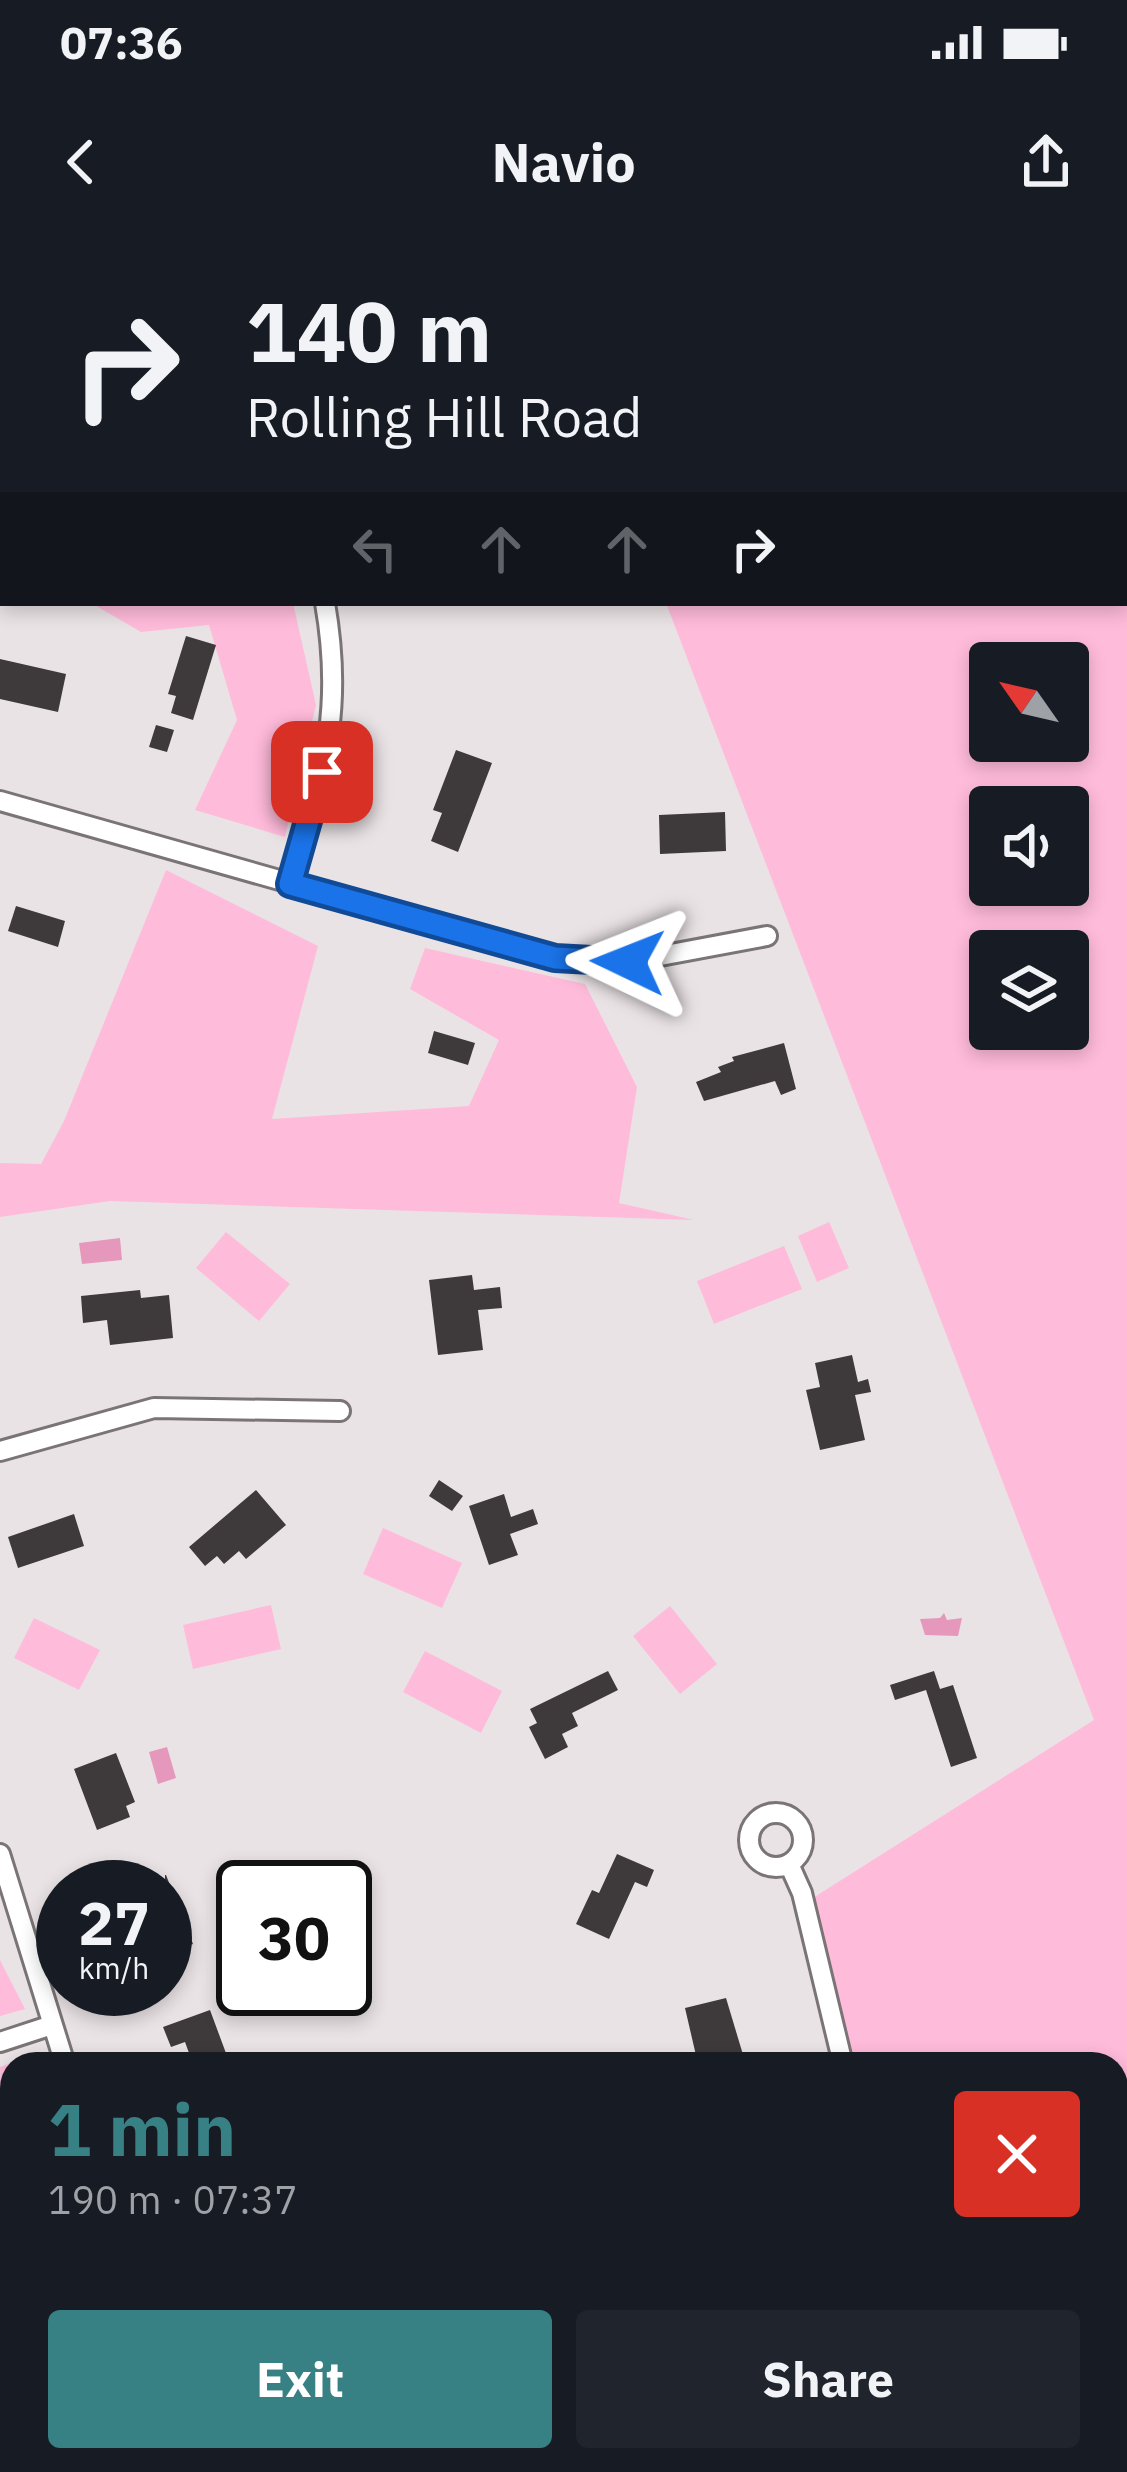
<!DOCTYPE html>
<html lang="en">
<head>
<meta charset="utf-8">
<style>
  body { margin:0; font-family:"IBM Plex Sans",sans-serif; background:#20242c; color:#f1f3f6; height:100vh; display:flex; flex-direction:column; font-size:45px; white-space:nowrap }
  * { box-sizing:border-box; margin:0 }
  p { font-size:39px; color:#9ea1a6 }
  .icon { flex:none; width:66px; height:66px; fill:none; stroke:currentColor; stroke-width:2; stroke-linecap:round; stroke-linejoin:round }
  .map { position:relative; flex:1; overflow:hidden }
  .panel { position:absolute; left:0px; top:1812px; width:1128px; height:420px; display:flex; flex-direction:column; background:#171b24; border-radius:36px 36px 0 0; box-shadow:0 6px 18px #0003 }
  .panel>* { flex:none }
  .guide { position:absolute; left:0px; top:0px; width:1128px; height:366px; box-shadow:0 6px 18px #0003; background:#171b24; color:#f1f3f6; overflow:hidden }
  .needle { width:78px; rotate:304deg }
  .buttons { position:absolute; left:969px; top:402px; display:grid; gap:24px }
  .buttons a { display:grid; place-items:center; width:120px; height:120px; border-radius:12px; background:#171b24; box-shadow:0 6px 18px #0003; font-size:60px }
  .speed { position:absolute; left:36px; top:1620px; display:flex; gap:24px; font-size:60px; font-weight:700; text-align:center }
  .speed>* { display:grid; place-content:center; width:156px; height:156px; border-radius:50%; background:#171b24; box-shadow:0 6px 18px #0003; line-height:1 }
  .speed small { font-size:30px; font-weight:400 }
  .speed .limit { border:6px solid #111; border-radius:18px; background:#fff; color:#111 }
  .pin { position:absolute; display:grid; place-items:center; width:102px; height:102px; color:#fff; margin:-51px; border-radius:24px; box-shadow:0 6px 18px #0006 }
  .me { position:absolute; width:132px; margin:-66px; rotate:272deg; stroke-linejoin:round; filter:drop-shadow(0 0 9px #0008) }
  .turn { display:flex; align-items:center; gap:42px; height:252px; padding:0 48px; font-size:54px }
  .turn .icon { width:156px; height:156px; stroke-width:2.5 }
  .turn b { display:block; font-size:84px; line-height:102px }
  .lanes { display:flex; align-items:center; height:114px; padding:0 48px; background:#0003; justify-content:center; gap:60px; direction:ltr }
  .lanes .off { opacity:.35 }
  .round { display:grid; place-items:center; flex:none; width:126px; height:126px; border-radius:12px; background:#20242c }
  .head { display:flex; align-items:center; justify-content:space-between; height:204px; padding:0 48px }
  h1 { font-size:72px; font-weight:800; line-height:90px; color:#378084 }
  .cta { display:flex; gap:24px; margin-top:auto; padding:24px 48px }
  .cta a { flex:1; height:138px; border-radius:12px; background:#378084; color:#fff; font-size:48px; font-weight:800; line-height:138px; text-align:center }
  .cta a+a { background:#20242c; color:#f1f3f6 }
  .status { display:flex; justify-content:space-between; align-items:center; height:84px; padding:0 60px; background:#171b24; direction:ltr }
  .status svg { height:33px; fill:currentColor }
  header { display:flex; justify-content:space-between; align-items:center; height:156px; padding:0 48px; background:#171b24; font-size:54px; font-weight:800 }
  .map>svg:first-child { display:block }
</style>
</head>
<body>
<div class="status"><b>07:36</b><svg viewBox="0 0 49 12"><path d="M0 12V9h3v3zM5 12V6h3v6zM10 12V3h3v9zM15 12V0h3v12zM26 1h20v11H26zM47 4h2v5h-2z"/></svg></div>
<header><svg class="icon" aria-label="back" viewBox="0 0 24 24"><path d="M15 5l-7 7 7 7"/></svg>Navio<svg class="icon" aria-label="share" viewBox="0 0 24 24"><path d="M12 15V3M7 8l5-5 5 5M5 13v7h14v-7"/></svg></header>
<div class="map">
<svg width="1127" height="2232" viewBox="0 0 1127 2232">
  <rect width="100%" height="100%" fill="#eae3e6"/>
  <g fill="#ffbbda" fill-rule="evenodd">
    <path d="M581,0h253l3,3h-257z"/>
    <path d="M1127,9v2223h-166l-4,-12h159v-396h-273l-38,-161 289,-183 -428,-1117h459zM990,423h78v78h-78zM990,567h78v78h-78zM990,711h78v78h-78z"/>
    <path d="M91,363h202l23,102 -31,132 -90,-27 42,-90 -28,-95 -68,7z"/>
    <path d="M166,630l152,76 -46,173 197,-13 30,-66 -89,-51 15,-41 160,36 52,103 -18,116 75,17 -584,-19 -110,16v-54l41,1 23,-43z"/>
    <path d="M829,982l20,46 -32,14 -19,-46z"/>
    <path d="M226,992l64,52 -31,37 -63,-53z"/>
    <path d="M784,1006l18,43 -88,35 -17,-43z"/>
    <path d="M383,1288l79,35 -20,45 -79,-34z"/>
    <path d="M271,1365l10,44 -88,20 -10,-44z"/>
    <path d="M670,1366l47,58 -37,30 -47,-58z"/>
    <path d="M34,1378l66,32 -21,40 -65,-32z"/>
    <path d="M425,1411l77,40 -21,42 -78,-41z"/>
    <path d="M0,1720l25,49 -25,7z"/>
    <path d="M42,1812l4,12h-34v396h161l4,12h-177v-68l6,-8 -6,-329z"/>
  </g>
  <g fill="#e598bc">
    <path d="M120,998l2,22 -40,4 -3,-21z"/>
    <path d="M944,1373l3,7 15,-2 -4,18 -33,-1 -5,-16 20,-1z"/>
    <path d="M167,1507l9,31 -18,6 -9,-32z"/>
    <path d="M242,1632l1,39 -8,3 -10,-37z"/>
  </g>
  <g fill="#3e393b">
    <path d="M186,396l30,9 -23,75 -22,-7 5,-17 -8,-2z"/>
    <path d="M0,419l66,15 -8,38 -58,-13z"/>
    <path d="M156,485l18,5 -7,22 -18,-5z"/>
    <path d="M456,510l36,13 -34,89 -27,-11 11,-28 -9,-3z"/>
    <path d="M725,572l1,39 -66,3 -1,-39z"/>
    <path d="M16,666l49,15 -7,26 -50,-16z"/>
    <path d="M434,791l41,12 -7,22 -40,-12z"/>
    <path d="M784,803l12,46 -15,6 -6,-14 -71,20 -8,-19 25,-10 -3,-5 16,-6 -2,-4z"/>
    <path d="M472,1035l2,15 26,-3 2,21 -24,2 5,40 -45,5 -9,-75z"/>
    <path d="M140,1050l1,8 28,-3 4,43 -63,7 -3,-25 -24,3 -2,-27z"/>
    <path d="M852,1115l6,27 10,-3 3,13 -16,3 10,45 -45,10 -14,-60 14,-3 -5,-24z"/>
    <path d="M439,1240l24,16 -11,15 -23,-15z"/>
    <path d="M256,1250l30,35 -40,34 -7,-8 -15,13 -7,-8 -12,10 -16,-19z"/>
    <path d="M504,1254l7,23 22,-8 5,15 -28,10 8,21 -29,10 -20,-59z"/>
    <path d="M74,1274l10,32 -66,22 -10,-31z"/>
    <path d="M608,1431l10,19 -46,23 6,13 -16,8 6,13 -23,12 -16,-32 8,-4 -7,-14z"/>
    <path d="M934,1431l6,18 13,-4 24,73 -26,9 -25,-77 -31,10 -5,-15z"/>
    <path d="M116,1513l19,49 -9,4 4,11 -33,13 -23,-61z"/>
    <path d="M617,1614l37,16 -7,17 -12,-5 -26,57 -33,-15 16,-34 7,3z"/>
    <path d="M166,1635l27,69 -28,11v-80z"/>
    <path d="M726,1758l18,60 -8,6h-38l-13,-56z"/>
    <path d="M210,1770l20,54h-37l-8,-22 -14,5 -8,-20z"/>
  </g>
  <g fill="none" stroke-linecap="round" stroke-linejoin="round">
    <g stroke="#7a7476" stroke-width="24">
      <g id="minor">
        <path d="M266,0l1,3"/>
        <path d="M898,0l14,3"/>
        <path d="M1025,3l18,-3"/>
        <path d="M0,561l555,157 73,4 139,-26"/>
        <path d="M290,644c31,-108 55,-166 35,-281"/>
        <path d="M0,1211l154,-43 186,3"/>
        <circle cx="776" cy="1600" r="27"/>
        <path d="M0,1614l65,210"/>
        <path d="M789,1624l13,29 41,171"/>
        <path d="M0,1802l52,-17"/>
        <path d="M191,2220l4,12"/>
        <path d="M957,2220l4,12"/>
      </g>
    </g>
    <use href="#minor" stroke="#fff" stroke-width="18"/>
  </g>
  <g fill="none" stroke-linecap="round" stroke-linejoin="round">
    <g stroke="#114b97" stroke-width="30">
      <path id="route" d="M322,532l-32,112 265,74 73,4"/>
    </g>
    <use href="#route" stroke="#1a73e8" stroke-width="21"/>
  </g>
</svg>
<div class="buttons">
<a><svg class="needle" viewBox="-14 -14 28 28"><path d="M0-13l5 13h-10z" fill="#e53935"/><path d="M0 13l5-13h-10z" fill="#9ea1a6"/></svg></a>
<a><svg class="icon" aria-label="sound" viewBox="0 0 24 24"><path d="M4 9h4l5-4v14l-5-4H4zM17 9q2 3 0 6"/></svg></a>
<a><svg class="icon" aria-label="layers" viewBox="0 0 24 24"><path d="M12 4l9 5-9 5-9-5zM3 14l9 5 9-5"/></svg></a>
</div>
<div class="speed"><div>27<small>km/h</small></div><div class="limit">30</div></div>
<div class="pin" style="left:322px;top:532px;background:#d93025"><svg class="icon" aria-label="arrive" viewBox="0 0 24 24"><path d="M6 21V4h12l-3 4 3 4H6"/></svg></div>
<svg class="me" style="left:628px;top:722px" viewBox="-20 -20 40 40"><path d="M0-17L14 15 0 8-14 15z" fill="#1a73e8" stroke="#fff" stroke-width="4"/></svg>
<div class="guide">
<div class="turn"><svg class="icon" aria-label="right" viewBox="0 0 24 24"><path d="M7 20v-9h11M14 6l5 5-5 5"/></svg><div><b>140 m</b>Rolling Hill Road</div></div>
<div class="lanes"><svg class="icon off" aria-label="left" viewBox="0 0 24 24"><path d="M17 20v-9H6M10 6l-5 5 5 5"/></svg><svg class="icon off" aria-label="ahead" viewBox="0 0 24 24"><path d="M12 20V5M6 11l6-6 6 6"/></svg><svg class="icon off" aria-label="ahead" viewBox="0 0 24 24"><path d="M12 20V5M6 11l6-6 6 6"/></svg><svg class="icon" aria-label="right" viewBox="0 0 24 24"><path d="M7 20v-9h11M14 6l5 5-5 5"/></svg></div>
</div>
<section class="panel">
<div class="head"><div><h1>1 min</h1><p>190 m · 07:37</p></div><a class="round" style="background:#d93025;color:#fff"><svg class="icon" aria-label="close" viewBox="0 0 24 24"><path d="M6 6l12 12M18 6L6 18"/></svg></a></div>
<div class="cta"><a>Exit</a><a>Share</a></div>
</section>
</div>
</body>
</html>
